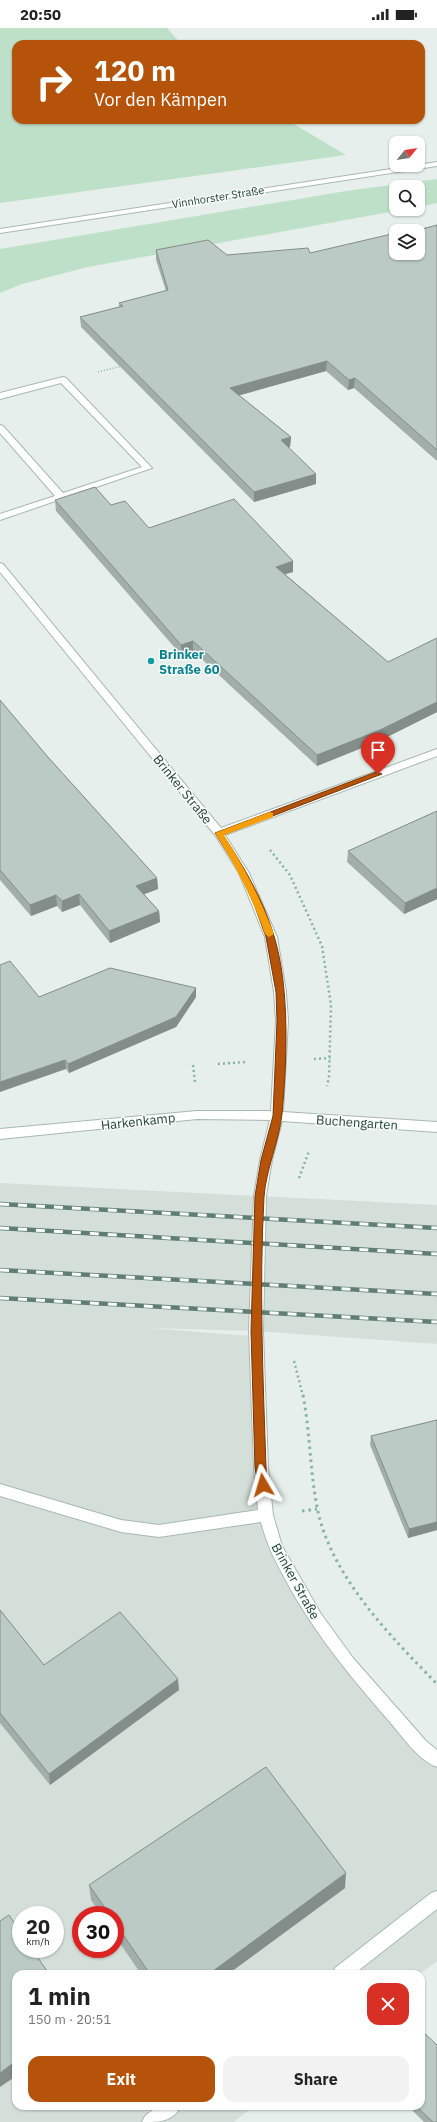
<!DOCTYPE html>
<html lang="en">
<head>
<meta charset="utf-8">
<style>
  body { margin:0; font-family:"IBM Plex Sans",sans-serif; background:#f2f2f2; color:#222; height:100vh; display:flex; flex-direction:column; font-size:15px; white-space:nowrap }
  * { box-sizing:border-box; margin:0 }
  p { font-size:13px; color:#767676 }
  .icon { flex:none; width:22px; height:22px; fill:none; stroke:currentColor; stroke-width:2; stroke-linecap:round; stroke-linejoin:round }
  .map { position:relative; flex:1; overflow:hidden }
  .drawer { position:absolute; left:12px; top:1942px; width:413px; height:140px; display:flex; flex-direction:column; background:#fff; border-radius:12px; box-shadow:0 1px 3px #0004 }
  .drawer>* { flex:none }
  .guide { position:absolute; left:12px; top:12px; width:413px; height:84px; border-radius:12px; box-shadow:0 1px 3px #0004; background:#b45309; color:#fff; overflow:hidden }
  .needle { width:26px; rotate:60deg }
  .fabs { position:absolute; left:389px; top:108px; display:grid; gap:8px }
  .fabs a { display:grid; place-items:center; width:36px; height:36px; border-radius:8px; background:#fff; box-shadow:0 1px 3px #0004; font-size:20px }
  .speed { position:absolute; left:12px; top:1878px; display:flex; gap:8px; font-size:20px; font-weight:700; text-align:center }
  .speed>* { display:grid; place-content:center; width:52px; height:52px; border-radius:50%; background:#fff; box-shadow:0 1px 3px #0004; line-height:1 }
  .speed small { font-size:10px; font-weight:400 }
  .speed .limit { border:6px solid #d22; background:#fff; color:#111 }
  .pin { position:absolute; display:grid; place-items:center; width:34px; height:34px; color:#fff; margin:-41px -17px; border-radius:50% 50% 50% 0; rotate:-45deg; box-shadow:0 0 4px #0007 }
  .pin .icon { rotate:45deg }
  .me { position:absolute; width:44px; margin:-22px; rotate:353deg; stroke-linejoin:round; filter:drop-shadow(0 0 3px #0008) }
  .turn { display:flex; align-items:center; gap:14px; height:84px; padding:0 16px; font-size:18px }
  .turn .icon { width:52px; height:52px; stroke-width:2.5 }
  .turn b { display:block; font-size:28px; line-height:34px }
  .round { display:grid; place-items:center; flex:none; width:42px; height:42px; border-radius:12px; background:#f2f2f2 }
  .head { display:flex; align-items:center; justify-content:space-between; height:68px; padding:0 16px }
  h1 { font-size:24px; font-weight:800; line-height:30px }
  .button { display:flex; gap:8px; margin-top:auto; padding:8px 16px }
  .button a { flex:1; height:46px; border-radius:12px; background:#b45309; color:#fff; font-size:16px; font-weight:800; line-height:46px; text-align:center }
  .button a+a { background:#f2f2f2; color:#222 }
  .status { display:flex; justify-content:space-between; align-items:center; height:28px; padding:0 20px; background:#fff; direction:ltr }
  .status svg { height:11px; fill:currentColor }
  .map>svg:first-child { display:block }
</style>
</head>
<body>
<div class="status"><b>20:50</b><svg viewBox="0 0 49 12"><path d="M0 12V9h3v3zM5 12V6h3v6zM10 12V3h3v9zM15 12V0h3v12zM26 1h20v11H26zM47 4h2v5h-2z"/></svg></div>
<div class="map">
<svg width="437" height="2094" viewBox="0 0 437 2094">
  <rect width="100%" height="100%" fill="#e6efeb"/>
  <path fill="#d4dfda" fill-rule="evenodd" d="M0,1155l437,22v139l-181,-13 -106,-3 113,9 3,178 50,104 121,141v201l-17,13h-404v132h238l-20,16h-234zM21,1887h34v34h-34zM81,1887h34v34h-34z"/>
  <g fill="#bfe0c8">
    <path d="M0,0h167l14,16h-165v76h271l59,35 -346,48z"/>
    <path d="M437,151v24l-19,4v-20h-22v22h10l-318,58 -66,17 -22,9v-44l346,-58z"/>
  </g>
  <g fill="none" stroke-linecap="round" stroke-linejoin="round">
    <g stroke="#a8b8b2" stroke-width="2">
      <g id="minor">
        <path d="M437,134v4l-437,67v-4z"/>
        <path d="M63,349l3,1 86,90 -152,52v-6l55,-18 -55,-63v-8l3,1 60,67 79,-26 -81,-84 -61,16v-6z"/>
        <path d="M0,535l3,1 218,264 216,-79v7l-212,79 24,38 28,64 9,55 2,29 -5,91 154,10v10l-155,-11 -10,39 -6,36 -3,135 5,137 5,47 9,31 39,68 32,44 73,83 11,9v17c-19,-7 -34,-30 -48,-46 -38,-44 -70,-82 -99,-133 -13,-24 -22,-39 -29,-66l-102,15 -38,-5 -121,-36v-12l121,36 38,5 99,-15 -4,-42 -5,-137 5,-135 6,-36 10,-40 -73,-1 -197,20v-10l197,-18h74l5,-90 -2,-29 -9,-55 -26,-64 -24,-38 -215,-263z"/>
        <path d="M437,1863v18l-83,65h-21l2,-6 96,-75z"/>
        <path d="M158,2078h23c-8,16 -22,16 -39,16l3,-6z"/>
      </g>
    </g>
    <path stroke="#86b3a5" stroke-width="1.5" stroke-dasharray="1 2" stroke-linecap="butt" d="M98,344l24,-6"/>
    <g stroke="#86b3a5" stroke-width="2.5" stroke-dasharray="2 3" stroke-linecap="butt">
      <path d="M270,822l20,25 32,71 9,59 -2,72 -2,9"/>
      <path d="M314,1031l16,-1"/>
      <path d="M218,1036l27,-2"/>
      <path d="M193,1037l2,18"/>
      <path d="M299,1150l10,-27"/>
      <path d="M294,1333l9,35"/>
    </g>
    <g stroke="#86b3a5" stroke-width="3" stroke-dasharray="2.5 4" stroke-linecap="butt">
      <path d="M303,1367c7,37 7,75 14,112 13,68 73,129 120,177"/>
      <path d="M302,1483l15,-2"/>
    </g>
    <use href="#minor" fill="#fff" fill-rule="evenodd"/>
    <g stroke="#5f7d75" stroke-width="4.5">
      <g id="rail">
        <path d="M0,1176l437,24"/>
        <path d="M0,1200l437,26"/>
        <path d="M0,1242l437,24"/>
        <path d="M0,1270l437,24"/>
      </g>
    </g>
    <use href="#rail" stroke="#f7fbf9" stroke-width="3" stroke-dasharray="9" stroke-linecap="butt"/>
  </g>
  <g fill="#a1aea9">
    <path d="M437,197v236l-83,-73 -6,2 -22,-19 -87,24 52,42 -1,10 -2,1 28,26v10l-62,18 -173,-175 -1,-10 39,-10v-4l47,-12 -10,-31v-10l71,5 83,-2z"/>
    <path d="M55,472l56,5 38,23 144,44 -8,2 103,88 49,-24v74l-58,29 -62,25 -124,-115 -11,5 -126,-145z"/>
    <path d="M0,672l47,56 110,122 1,11 -14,5 15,17 1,11 -50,21 -30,-38 -18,7 -5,-6 -26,10 -31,-36z"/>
    <path d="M437,783v88l-33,15 -57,-52 1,-11z"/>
    <path d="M196,960v9l-20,30 -107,46 -3,-4 -27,-72z"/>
    <path d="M437,1392v110l-29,8 -38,-93 1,-9z"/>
    <path d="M0,1582l44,55 135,25 -129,95 -50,-62z"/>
    <path d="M89,1857l256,3 -117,86h-87l-26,-38v-21h-14l-10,-15z"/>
    <path d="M408,2078h13l16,16h-13z"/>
  </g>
  <g fill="#838d89">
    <path d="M327,333l-1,10 -96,27v-10z"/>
    <path d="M355,350l-1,10 -6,2 1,-10z"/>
    <path d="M291,409l-1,10 -10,3 1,-10z"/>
    <path d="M316,446v10l-62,18v-10z"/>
    <path d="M293,533v11l-17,5v-10z"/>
    <path d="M193,613v10l-11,5 -1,-11z"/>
    <path d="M437,674v10l-58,29 -62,25v-11z"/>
    <path d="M157,850l1,11 -21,8 -1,-11z"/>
    <path d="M437,860v11l-33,15 1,-11z"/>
    <path d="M79,866l1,11 -18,7v-11z"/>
    <path d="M56,867l1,11 -26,10 -1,-11z"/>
    <path d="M159,883l1,11 -50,21 -1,-12z"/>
    <path d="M196,960v9l-20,30 -107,46 -1,-9z"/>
    <path d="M65,1032l1,9 -66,23v-10z"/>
    <path d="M437,1494v8l-29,8 1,-9z"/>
    <path d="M178,1651l1,11 -129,95 -1,-11z"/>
    <path d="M346,1845l-1,15 -117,86h-19z"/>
    <path d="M16,2033v15l-16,11v-14z"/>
  </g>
  <g fill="#bbcac4" stroke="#838d89">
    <path d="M437,197v225l-82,-72 -6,2 -22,-19 -97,27 61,49 -10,3 35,34 -62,18 -174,-175 43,-11 -4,-3 49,-13 -12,-40 52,-10 19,15 81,-7 2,5 86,-20v20h22v-22h-15l18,-4 2,2z"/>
    <path d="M95,459l16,18 14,-4 24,27 85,-29 59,62 -17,6 112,95 49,-24v64l-57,28 -63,25 -124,-114 -12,4 -126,-145z"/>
    <path d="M0,672l47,56 110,122 -21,8 23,25 -50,20 -30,-37 -17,7 -6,-6 -26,10 -30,-35z"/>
    <path d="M437,783v77l-32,15 -57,-52z"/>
    <path d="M10,933l29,36 71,-29 86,20 -20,29 -108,47 -3,-4 -65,22v-117z"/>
    <path d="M437,1392v102l-28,7 -38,-93z"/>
    <path d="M0,1582l44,55 76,-53 58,67 -129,95 -49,-61z"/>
    <path d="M266,1739l80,106 -137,101h-59l-35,-51v-8h-5l-21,-30z"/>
    <path d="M9,1887l12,18v16h11l17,25h-33v87l-16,12v-152z"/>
    <path d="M421,2002l16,15v77h-4l-17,-16h5z"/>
  </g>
  <path fill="#b45309" stroke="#753606" d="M376,744l6,2 -159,61c21,32 40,64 51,101 16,52 13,125 8,178 -3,28 -16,55 -18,83 -5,90 -1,181 2,271l2,17 -5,5 -5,-5 -3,-17 -4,-137 4,-135 6,-36 12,-44 4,-95 -1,-29 -10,-55 -12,-33 -14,-31 -25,-40z"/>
  <path fill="#f59e0b" d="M270,784l3,1v4l-49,18c20,32 36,63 50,99l-5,3 -4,-3c-13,-37 -29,-67 -50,-101z"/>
  <circle fill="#0f9aa8" stroke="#f7fbf9" stroke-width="1.5" cx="151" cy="633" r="4"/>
  <g text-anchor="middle" stroke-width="3" stroke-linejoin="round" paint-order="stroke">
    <g font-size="11" fill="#24423a" stroke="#f7fbf9">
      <text transform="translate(218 169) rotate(-9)" y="4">Vinnhorster Straße</text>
    </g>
    <g font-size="13" font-weight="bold" fill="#0d838f" stroke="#f7fbf9" text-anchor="start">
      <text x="159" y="631">Brinker<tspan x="159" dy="15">Straße 60</tspan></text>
    </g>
    <g font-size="13" fill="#24423a" stroke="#f7fbf9">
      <text transform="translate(183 761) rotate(51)" y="5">Brinker Straße</text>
      <text transform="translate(138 1093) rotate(-6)" y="5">Harkenkamp</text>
      <text transform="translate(357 1094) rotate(4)" y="5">Buchengarten</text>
      <text transform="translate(296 1553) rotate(61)" y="5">Brinker Straße</text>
    </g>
  </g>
</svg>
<div class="fabs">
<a><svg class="needle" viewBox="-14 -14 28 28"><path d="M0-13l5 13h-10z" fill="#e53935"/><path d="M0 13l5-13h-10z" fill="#767676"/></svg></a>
<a><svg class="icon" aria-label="search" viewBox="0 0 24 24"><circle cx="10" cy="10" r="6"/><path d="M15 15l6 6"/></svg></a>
<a><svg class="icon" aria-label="layers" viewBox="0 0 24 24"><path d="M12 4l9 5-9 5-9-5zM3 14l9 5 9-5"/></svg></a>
</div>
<div class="speed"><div>20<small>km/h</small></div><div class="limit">30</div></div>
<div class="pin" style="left:378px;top:746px;background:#d93025"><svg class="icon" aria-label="arrive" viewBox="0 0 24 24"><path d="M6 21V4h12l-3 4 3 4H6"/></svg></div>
<svg class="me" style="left:263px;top:1457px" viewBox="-20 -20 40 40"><path d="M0-17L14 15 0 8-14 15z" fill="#b45309" stroke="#fff" stroke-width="4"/></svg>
<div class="guide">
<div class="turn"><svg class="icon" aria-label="right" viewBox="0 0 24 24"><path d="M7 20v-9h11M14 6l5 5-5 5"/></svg><div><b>120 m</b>Vor den Kämpen</div></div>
</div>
<section class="drawer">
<div class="head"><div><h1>1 min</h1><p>150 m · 20:51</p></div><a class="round" style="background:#d93025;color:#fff"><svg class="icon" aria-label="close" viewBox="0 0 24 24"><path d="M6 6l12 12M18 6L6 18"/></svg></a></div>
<div class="button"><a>Exit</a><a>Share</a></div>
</section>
</div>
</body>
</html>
